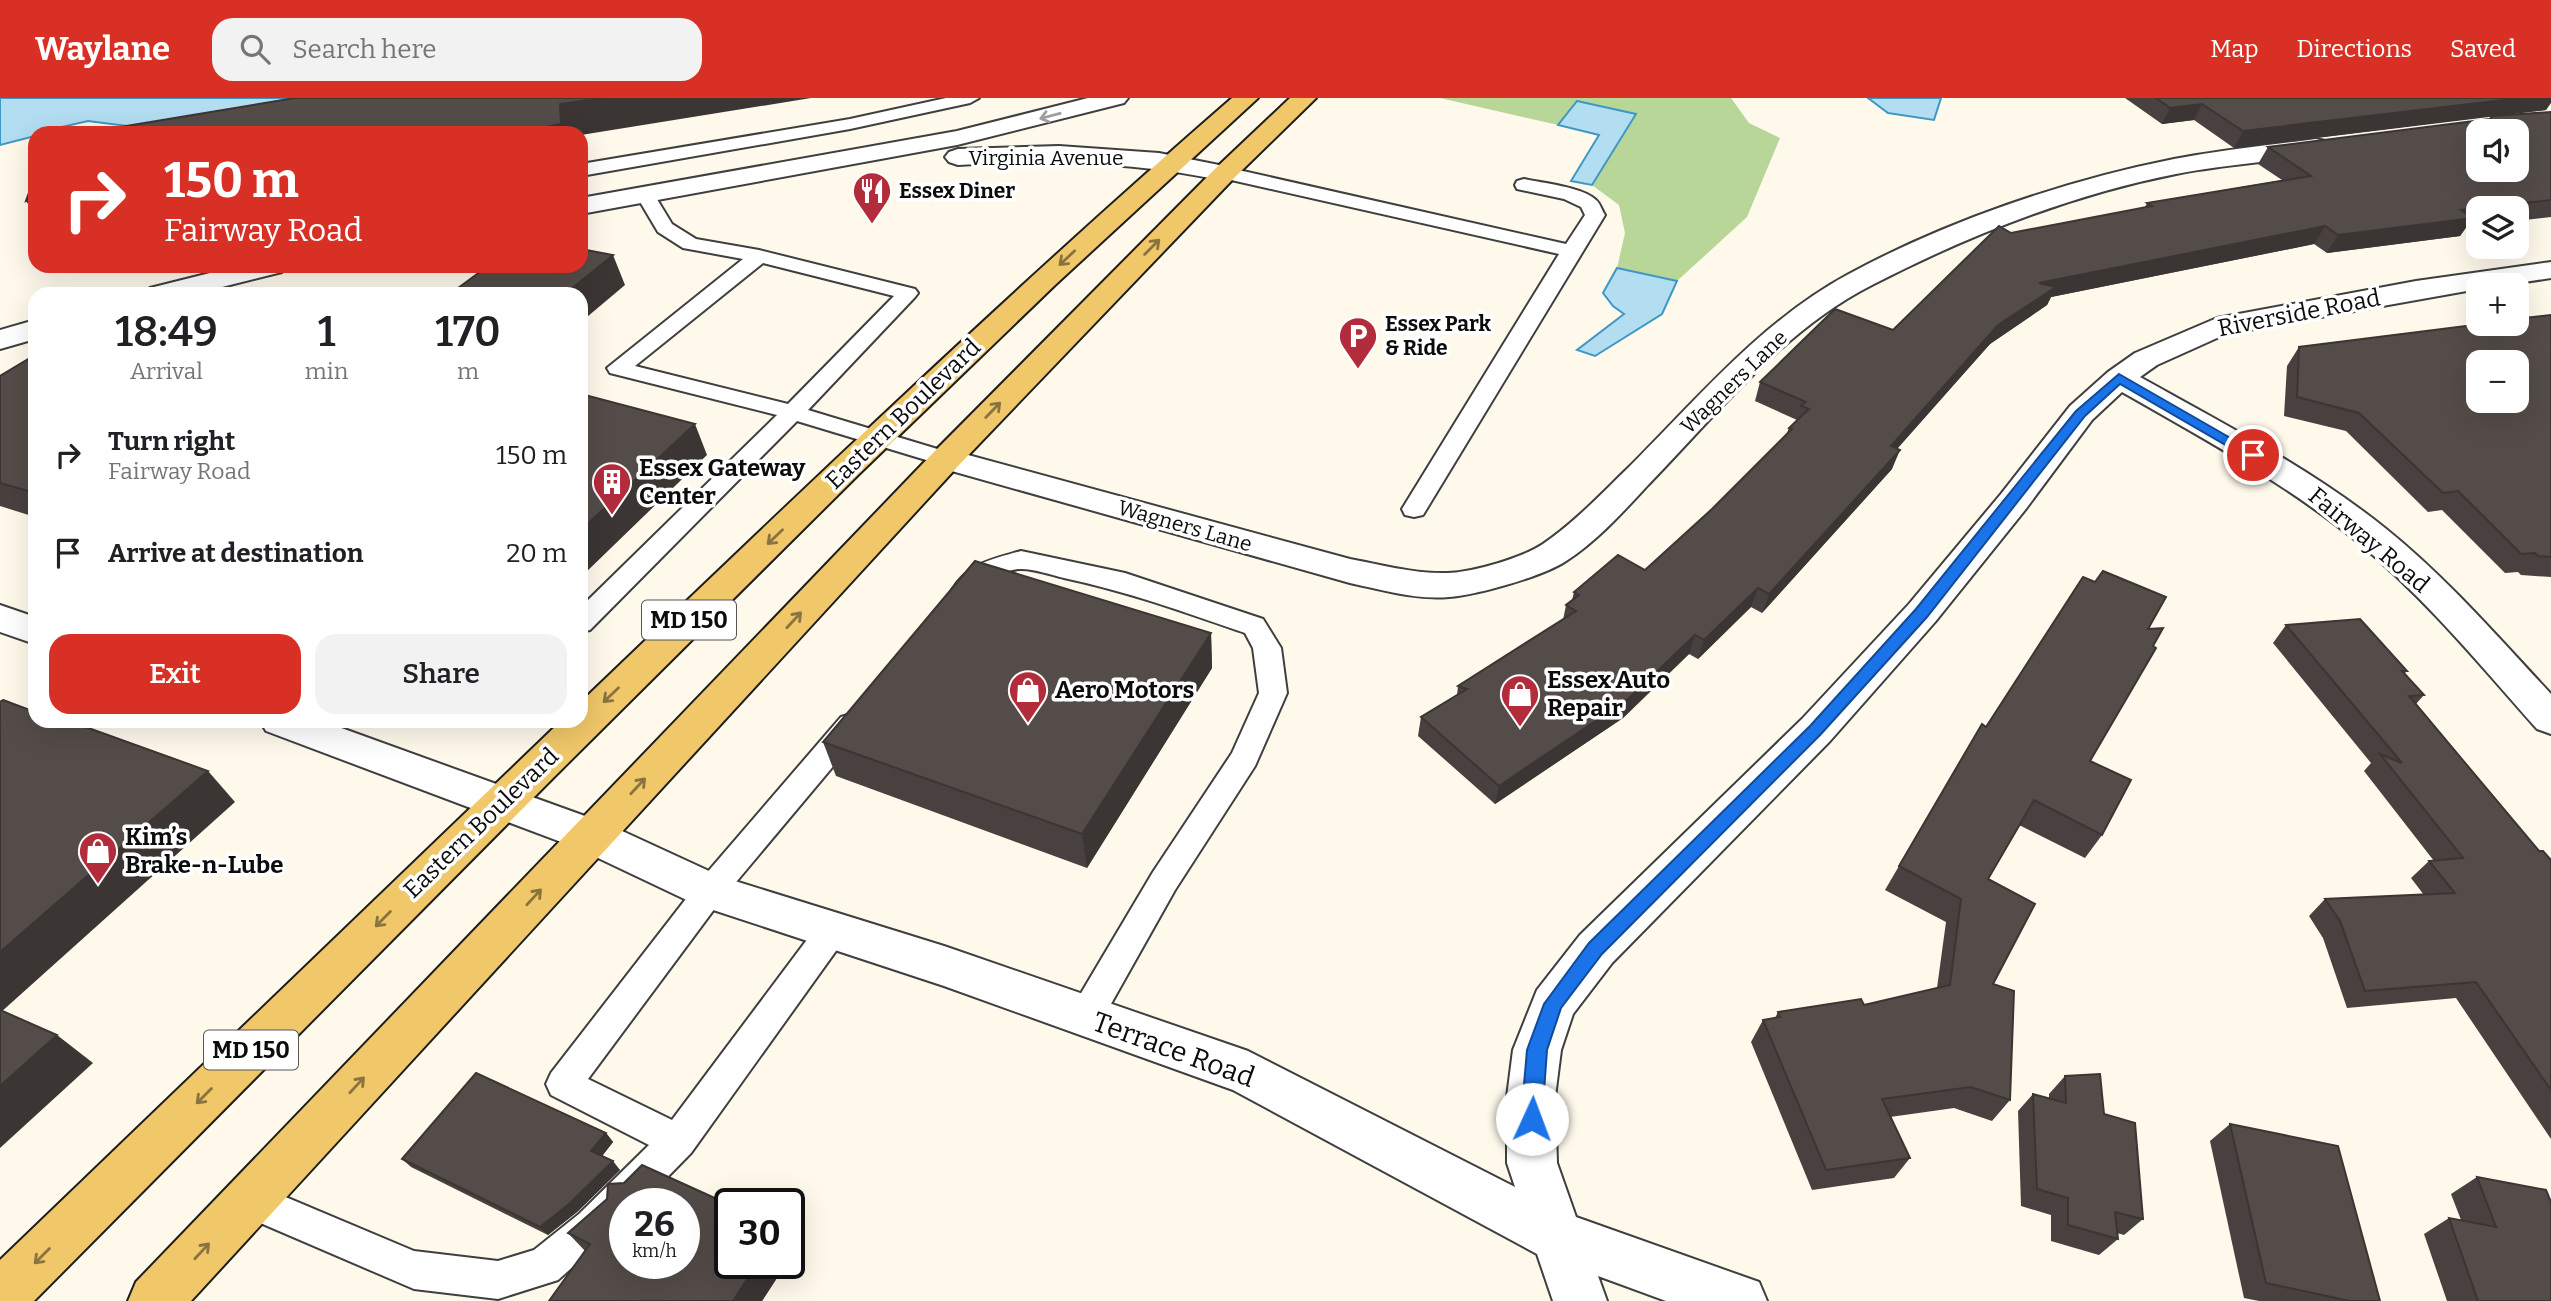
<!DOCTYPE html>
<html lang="en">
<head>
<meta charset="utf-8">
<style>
  body { margin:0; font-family:Bitter,serif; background:#f2f2f2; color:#202124; height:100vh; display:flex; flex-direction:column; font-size:26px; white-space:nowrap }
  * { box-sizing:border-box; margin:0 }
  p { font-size:23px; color:#757577 }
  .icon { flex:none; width:38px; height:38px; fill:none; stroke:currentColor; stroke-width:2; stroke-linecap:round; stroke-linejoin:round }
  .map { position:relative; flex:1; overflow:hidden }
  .details { position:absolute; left:28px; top:189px; width:560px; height:441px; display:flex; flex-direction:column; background:#fff; border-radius:21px; box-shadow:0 7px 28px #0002 }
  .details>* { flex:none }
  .guide { position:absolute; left:28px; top:28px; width:560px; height:147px; border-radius:21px; box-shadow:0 7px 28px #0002; background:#d93025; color:#fff; overflow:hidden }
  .fabs { position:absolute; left:2466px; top:21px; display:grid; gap:14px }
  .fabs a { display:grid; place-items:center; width:63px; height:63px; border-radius:14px; background:#fff; box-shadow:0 7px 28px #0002; font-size:35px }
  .speed { position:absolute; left:609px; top:1090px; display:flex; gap:14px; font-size:35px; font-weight:700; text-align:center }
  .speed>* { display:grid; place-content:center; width:91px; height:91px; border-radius:50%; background:#fff; box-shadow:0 7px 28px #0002; line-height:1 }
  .speed small { font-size:18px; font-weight:400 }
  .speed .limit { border:4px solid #111; border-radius:10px; background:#fff; color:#111 }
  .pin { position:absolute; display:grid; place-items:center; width:60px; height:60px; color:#fff; margin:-30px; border:4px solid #fff; border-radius:50%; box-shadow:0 2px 7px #0007 }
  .me { position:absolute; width:77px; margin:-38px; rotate:2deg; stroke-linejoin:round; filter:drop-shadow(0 0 5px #0008) }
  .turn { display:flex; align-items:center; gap:24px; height:147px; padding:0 21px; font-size:32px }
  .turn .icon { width:91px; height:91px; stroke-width:2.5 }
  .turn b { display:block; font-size:49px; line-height:60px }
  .eta { display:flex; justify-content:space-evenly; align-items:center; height:119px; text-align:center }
  .eta b { font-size:42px; font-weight:600; line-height:49px }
  .cta { display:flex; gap:14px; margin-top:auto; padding:14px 21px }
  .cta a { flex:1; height:80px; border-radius:21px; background:#d93025; color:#fff; font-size:28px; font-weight:600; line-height:80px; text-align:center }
  .cta a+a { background:#f2f2f2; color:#202124 }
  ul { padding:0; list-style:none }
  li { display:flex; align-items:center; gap:21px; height:98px; padding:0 21px }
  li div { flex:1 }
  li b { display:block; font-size:26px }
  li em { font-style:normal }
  header { display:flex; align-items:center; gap:42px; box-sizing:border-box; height:98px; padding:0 35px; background:#d93025; color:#fff }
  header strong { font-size:33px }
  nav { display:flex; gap:38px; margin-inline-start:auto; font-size:24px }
  .search { width:490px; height:63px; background:#f2f2f2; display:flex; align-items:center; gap:18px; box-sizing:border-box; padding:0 24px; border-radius:21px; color:#757577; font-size:26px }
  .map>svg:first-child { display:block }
</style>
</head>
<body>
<header>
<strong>Waylane</strong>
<div class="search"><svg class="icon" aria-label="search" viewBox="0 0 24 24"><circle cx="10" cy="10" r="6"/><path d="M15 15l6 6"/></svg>Search here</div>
<nav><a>Map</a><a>Directions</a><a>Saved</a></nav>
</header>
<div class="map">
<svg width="2551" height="1203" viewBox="0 0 2551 1203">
  <rect width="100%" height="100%" fill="#fef9eb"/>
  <path fill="#b7d698" d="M1440,0h291l18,25 31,15 -33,79 -70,64 -60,-13 8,-35 -6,-28 -27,-20 43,-71 -57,-13 -20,24z"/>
  <g fill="#b3def2" stroke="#3f97c5" stroke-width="2">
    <path d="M0,0h340l-158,35 -94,-12 -53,12v3l-35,9z"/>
    <path d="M1868,0h73l-7,22 -46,-7z"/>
    <path d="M1577,3l59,13 -44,71 -21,-4 28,-46 -41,-10z"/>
    <path d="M1617,170l60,13 -15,33 -67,42 -18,-6 47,-36 -11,-8 -10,-13z"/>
  </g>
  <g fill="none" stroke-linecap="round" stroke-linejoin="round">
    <g stroke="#3f3f3f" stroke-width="4">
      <g id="service">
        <path d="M946,0h33l-9,5 -120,26 -269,47v-12l269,-45z"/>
        <path d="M1225,69l341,77 19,-29 -4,-8 -17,-8 -47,-10 -2,-4 2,-4 7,-2c18,4 59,8 72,21 4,3 6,11 9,15l-182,300 -9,2 -9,-2 -3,-6 157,-255 -341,-77 -2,-4 2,-4z"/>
        <path d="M645,91l7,2 20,33 24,15 63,11 156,39 3,4 -3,4 -107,113 146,44 4,5 -4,5 -8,2 -149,-45 -207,209 -9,2v-25l196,-192 -167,-42 -3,-5 136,-109 -60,-11 -25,-16 -22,-37zM763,165l131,33 -106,108 -153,-38z"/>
        <path d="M1021,453l104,22 138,46 18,29 6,45 -32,73 -80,124 -77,137 -12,4 -12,-4 -5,-11 5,-11 79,-133 79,-119 27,-60 -6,-45 -8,-15c-61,-21 -119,-42 -181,-55 -13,-3 -29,-9 -43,-9 -30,0 -41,34 -65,27l-4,-6c16,-27 41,-31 69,-39z"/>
        <path d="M851,616l10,3 4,8 -4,8 -140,167 -133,179 84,41 149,-199 11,-4 11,4 5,10 -5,10 -152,212 -50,51h-16v16l-67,60 -60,19 -84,-10 -177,-76 -6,-13 6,-13 13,-5 164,69 84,10 36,-11 45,-36 70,-69 -98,-50 -5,-11 5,-11 148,-191 142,-165z"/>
      </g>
    </g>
    <g stroke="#3f3f3f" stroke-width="4">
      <g id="minor">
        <path d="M1088,0h40l-4,5 -167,42 -376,69v-16l376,-67z"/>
        <path d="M2316,41l9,2 3,5 -3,5c-49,12 -100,13 -149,23 -106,21 -209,62 -304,111 -89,45 -156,130 -224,200 -25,27 -51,56 -82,76 -22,15 -89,34 -117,36 -33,3 -67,-7 -99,-14l-416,-117 -4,-7 4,-7 12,-3 404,110c32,6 65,15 98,14 25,-1 74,-15 95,-29 31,-21 58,-50 86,-77 68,-68 133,-146 218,-192 99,-54 217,-94 327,-116 47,-9 95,-14 142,-20z"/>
        <path d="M1059,48l100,7 75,15 4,5 -4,5 -9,3c-89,-19 -177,-22 -267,-16l-9,-3 -4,-5 4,-5 9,-3z"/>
        <path d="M2551,164v16l-46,7h-27v4l-252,45 -69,31 -17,12c84,47 170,91 245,151 61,49 113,109 166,166v40l-14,-5c-56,-63 -111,-130 -177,-185 -73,-60 -157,-106 -238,-152l-30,28 -67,90 -90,112 -105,119 -218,222 -39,51 -12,36 -6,47 2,66 19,54 183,65 8,19h-101l-68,-25 9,25h-54l-16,-47 -304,-164 -289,-104 -249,-82 -118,-56 -311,-117 -6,-10h62l285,103 115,53 222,69 304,105 267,136 -8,-24v-66l6,-47 24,-60 43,-55 222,-216 107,-115 92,-110 69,-88 38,-34 27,-19 82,-35 199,-37z"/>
        <path d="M238,168h48l-4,6 -88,22h-48l4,-6z"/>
        <path d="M35,222v19l-35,10v-19z"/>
        <path d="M0,507l35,12v27l-35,-12z"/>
      </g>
    </g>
    <g stroke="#1d1d1d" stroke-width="4">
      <g id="primary">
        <path d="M1232,0h26l-203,187 -195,188 -307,305 -519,523h-34v-41l561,-539h20v-19c214,-205 428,-410 651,-604z"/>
        <path d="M1290,0h26l-82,80 -276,288 -767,835h-63l8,-19 798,-830 282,-284z"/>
      </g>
    </g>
    <use href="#service" fill="#fff" fill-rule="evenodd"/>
    <use href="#minor" fill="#fff" fill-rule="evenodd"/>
    <use href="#primary" fill="#f0c769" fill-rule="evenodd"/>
  </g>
  <g fill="#48413f">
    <path d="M2125,0h426l-5,12 -46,5 51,-3v105l-35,4v-13h-38v17l-11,1 -7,10 -133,17 -13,-9 -263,53 -4,8 -57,39 -93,104 -5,21 -130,144 -11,-6 -53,52 -9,-5 -66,64 -128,86 -77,-68 3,-19 36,-22 1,-9 105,-66 3,-15 6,-5 2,-8 71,-22 67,-61 74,-74 3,-7 8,-8 -42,-19 5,-19 133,-52 118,-97 134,-26 2,-4 135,-23 -24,-16 10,-17 222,-28 2,-3 -258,32 -40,-28 -32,4z"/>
    <path d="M2551,217v262l-30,-2 -3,-3 -13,1 -63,-63 -14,2 -82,-81 -62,-15 3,-50 12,-19z"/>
    <path d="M35,257v162l-35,-11v-130z"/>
    <path d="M2286,527l121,46 -3,3 20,21 -8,9 123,147 12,9v279l-95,-141 -109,10 -24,-70 -14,-22 16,-17 99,-4 -13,-17 18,-17h5l-70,-90 7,-8 -98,-120z"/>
    <path d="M2148,531l-58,132 12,74 -17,23 -66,-33 -31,54 5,105 17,116 -18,21 -38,-13 -64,9 20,41 -16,20 -82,12 -61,-148 12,-22 12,-2 3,-6 86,-7 73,-17 9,-66 -61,-32 97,-166 4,3z"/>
    <path d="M1211,535l1,35 -125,200 -251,-92 -13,-34z"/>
    <path d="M2065,978l39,38 39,105 -19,16 -7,-2 1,6 -19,16 -48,-14v-26l-30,-9 -3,-95 15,-17 16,5v-5z"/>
    <path d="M2230,1026l150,177h-121l-15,-3 -34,-157z"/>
    <path d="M606,1035l7,9 -11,14 18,14 -43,42 -29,23 -137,-68 -9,-8z"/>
    <path d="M2477,1079l74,124h-104l-23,-67 25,-16 12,2 -10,-26z"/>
    <path d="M568,1135l218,31 -24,37h-213l36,-50z"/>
  </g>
  <g fill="#3b3533">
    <path d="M602,0h209l-230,37v-2h-65l44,-29z"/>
    <path d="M2520,0h31v5l-5,7 -312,38 9,-17z"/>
    <path d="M2202,6l-8,16 -32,4 8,-16z"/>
    <path d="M35,99v17l-9,-13z"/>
    <path d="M2473,120l-13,18 -133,17 11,-18z"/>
    <path d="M2325,128l-11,18 -263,53 -4,8 -57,39 -107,121 8,-19 107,-121 41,-42z"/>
    <path d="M613,157l12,30 -44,37v-28h-16z"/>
    <path d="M695,326l12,31 -126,122v-47z"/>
    <path d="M1900,352l-8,19 -130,144 7,-19z"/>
    <path d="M1758,490l-7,19 -53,52 6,-19z"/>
    <path d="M1211,535l1,35 -125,200 -5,-34z"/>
    <path d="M1695,537l-6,19 -66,64 -128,86 4,-18z"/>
    <path d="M208,673l27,31 -235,211v-61z"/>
    <path d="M57,937l36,28 -93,85v-62z"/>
    <path d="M606,1035l7,9 -14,18 -8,-9z"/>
    <path d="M613,1063l7,9 -43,42 -29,23 -8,-8z"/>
    <path d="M757,1166h29l-24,37h-29z"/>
  </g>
  <g fill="#544c49" stroke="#3b3533" stroke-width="2" fill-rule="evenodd">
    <path d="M295,0h307l-42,6 1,20 -45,9h-432z"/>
    <path d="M2156,0h364l-277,33 -41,-27 -32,4z"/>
    <path d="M2551,14v88l-90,10 12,8 -135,17 -13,-9 -286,57 17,4 -58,38 -107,121 9,4 -131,144 -11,-6 -54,52 -9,-5 -67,64 -129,87 -78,-69 46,-28 -9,-3 118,-75 -10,-6 13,-10 -5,-3 44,-37 27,15 67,-61 80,-80 -3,-1 20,-19 -8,-3 5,-4 -46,-20 75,-73 58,21 106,-104 12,7 141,-27 -5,-3 164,-27 -43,-29 222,-28 2,-3zM2478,33h38v39h-38z"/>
    <path d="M35,78v21l-9,4z"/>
    <path d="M581,151l32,6 -48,39h-115l38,-28h93z"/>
    <path d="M2551,217v242l-13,-1 -3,-3 -14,1 -63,-63 -15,2 -84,-80 -62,-16 2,-50 183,-23h34v-5zM2478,264h38v39h-38z"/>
    <path d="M35,257v138l-35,-10v-107z"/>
    <path d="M581,296l114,30 -114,106z"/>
    <path d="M975,463l236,72 -129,201 -259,-92z"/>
    <path d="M2103,473l63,26 -18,32 15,-1 -10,18 3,2 -66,113 41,19 -29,55 -68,-35 -46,79 47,25 -42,80 21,7 -4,109 -39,-13 -89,12 28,59 -84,12 -63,-150 17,-3 -2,-5 83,-13 3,6 86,-20 11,-86 -62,-33 83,-142 4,3 97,-150 12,5z"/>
    <path d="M2360,521l47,52h-5l22,24 -15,1 130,155h4l8,9v230l-75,-108 -111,9 -25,-70 -15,-22 130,-6 -26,-32 34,-3 -83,-104 22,9 -116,-138z"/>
    <path d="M3,602l32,12v9h34l139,50 -208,181v-250z"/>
    <path d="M0,912l57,25 -57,51z"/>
    <path d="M476,975l130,60 -15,18 22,10 -44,43 -29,23 -138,-68z"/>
    <path d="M2100,976l4,40 31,9 8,96 -28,-7 3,27 -50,-14v-27l-31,-9 -4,-95 33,9 -1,-27z"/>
    <path d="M2230,1026l108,22 42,155h-30l-84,-18z"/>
    <path d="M642,1067l88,40v59h27l-24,37h-184l41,-57 -22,-11 39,-34 1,-15 16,-1zM625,1106h59v60h-59z"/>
    <path d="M2477,1079l69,13 5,12v99h-73l-29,-83 47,9z"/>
  </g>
  <defs><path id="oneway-shaft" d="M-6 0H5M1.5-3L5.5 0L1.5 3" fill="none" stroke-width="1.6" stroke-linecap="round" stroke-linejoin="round" transform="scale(1.75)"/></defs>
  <use stroke="#9e9e9e" href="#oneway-shaft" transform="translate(1050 18) rotate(165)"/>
  <g stroke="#89733f">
    <use href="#oneway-shaft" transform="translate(1152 149) rotate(-45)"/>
    <use href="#oneway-shaft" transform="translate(1067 160) rotate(137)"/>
    <use href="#oneway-shaft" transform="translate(993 312) rotate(-46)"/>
    <use href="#oneway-shaft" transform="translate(775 439) rotate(136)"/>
    <use href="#oneway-shaft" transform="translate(794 522) rotate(-47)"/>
    <use href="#oneway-shaft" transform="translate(611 597) rotate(136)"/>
    <use href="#oneway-shaft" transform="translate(638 688) rotate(-47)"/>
    <use href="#oneway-shaft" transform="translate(534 799) rotate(-47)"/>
    <use href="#oneway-shaft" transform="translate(383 821) rotate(135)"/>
    <use href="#oneway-shaft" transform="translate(357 987) rotate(-47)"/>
    <use href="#oneway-shaft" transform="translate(204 998) rotate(135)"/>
    <use href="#oneway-shaft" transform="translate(202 1153) rotate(-47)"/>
    <use href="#oneway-shaft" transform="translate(42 1158) rotate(135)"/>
  </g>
  <path fill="#1a73e8" stroke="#114b97" stroke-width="2" d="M2119,276l141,81 -7,4 -5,-1 -128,-74 -35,32 -158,201 -106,117 -219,220 -41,54 -14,42 -5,69 -3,6 -7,3 -8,-3 -3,-6 6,-69 17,-46 45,-61 221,-217 106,-117 160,-198z"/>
  <defs>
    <g id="restaurant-pin" transform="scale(2.0125)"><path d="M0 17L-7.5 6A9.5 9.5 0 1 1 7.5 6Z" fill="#b32c3b" stroke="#fff"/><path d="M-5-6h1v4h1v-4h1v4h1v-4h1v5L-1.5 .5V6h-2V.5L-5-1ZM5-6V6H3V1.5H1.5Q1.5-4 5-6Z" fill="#fff"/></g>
    <g id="parking-pin" transform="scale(2.0125)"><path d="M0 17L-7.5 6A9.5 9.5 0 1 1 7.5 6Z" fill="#b32c3b" stroke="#fff"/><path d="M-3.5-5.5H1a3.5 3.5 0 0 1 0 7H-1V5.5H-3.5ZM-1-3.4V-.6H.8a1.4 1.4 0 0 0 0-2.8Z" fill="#fff"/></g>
    <g id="building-pin" transform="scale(2.0125)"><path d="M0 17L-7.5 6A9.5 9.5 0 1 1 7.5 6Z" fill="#b32c3b" stroke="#fff"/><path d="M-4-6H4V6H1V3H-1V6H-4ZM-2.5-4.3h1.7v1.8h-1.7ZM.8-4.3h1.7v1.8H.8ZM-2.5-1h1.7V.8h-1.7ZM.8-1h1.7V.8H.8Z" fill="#fff"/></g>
    <g id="shop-pin" transform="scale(2.0125)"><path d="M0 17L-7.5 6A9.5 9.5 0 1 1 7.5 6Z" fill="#b32c3b" stroke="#fff"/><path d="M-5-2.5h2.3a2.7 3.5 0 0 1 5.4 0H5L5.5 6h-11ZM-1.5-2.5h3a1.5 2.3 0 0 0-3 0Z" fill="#fff"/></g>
  </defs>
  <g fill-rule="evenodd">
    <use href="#restaurant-pin" x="872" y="93"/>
    <use href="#parking-pin" x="1358" y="238"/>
    <use href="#building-pin" x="612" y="384"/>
    <use href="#shop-pin" x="1028" y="592"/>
    <use href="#shop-pin" x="1520" y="596"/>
    <use href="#shop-pin" x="98" y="753"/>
  </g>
  <g text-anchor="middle" stroke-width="7" stroke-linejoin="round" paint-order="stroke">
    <g font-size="21" fill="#0c0c0c" stroke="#fff">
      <text x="1046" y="67">Virginia Avenue</text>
      <text transform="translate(1734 284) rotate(-44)" y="7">Wagners Lane</text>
      <text transform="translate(1185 428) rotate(16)" y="7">Wagners Lane</text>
    </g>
    <g font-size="21" font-weight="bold" fill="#0c0c0c" stroke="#fff" text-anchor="start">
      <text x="899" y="100">Essex Diner</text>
      <text x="1385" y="233">Essex Park<tspan x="1385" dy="24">&amp; Ride</tspan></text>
    </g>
    <g fill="#fff" stroke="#555" stroke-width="2">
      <rect x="642" y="502.5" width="94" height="39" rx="5"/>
      <rect x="204" y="932.5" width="94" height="39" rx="5"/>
    </g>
    <g font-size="23" font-weight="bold" fill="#0c0c0c">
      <text x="689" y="530">MD 150</text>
      <text x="251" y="960">MD 150</text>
    </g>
    <g font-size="24" fill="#0c0c0c" stroke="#fff">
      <text transform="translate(2299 215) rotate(-11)" y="8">Riverside Road</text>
      <text transform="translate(903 316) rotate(-44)" y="8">Eastern Boulevard</text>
      <text transform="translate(2369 442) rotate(40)" y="8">Fairway Road</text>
      <text transform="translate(481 725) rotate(-44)" y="8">Eastern Boulevard</text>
    </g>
    <g font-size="24" font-weight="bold" fill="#0c0c0c" stroke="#fff" text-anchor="start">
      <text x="639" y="378">Essex Gateway<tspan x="639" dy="28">Center</tspan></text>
      <text x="1547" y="590">Essex Auto<tspan x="1547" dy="28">Repair</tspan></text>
      <text x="1055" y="600">Aero Motors</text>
      <text x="125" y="747">Kim’s<tspan x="125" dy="28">Brake-n-Lube</tspan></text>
    </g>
    <g font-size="28" fill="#0c0c0c" stroke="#fff">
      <text transform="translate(1174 951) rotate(20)" y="10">Terrace Road</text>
    </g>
  </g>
</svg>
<div class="fabs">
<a><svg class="icon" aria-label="sound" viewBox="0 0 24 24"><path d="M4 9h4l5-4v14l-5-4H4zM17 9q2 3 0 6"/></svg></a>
<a><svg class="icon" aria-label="layers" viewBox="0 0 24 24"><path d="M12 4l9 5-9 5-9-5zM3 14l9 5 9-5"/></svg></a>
<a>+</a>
<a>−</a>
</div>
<div class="speed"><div>26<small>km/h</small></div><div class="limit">30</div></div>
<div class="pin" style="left:2253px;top:357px;background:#d93025"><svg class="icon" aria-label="arrive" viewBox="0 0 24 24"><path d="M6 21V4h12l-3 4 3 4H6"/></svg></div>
<svg class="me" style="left:1532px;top:1021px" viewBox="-20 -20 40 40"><circle r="19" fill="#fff"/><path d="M0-13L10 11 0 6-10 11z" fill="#1a73e8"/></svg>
<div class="guide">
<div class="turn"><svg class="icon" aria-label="right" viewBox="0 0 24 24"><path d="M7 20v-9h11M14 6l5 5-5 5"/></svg><div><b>150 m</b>Fairway Road</div></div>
</div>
<section class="details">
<div class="eta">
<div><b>18:49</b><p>Arrival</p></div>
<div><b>1</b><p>min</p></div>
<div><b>170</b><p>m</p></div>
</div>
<ul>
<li><svg class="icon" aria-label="right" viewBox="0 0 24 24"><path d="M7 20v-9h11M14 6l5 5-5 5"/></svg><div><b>Turn right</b><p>Fairway Road</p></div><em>150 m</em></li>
<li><svg class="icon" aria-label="arrive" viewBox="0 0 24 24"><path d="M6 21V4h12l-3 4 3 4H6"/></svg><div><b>Arrive at destination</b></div><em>20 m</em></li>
</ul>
<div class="cta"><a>Exit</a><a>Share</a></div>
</section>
</div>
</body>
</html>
